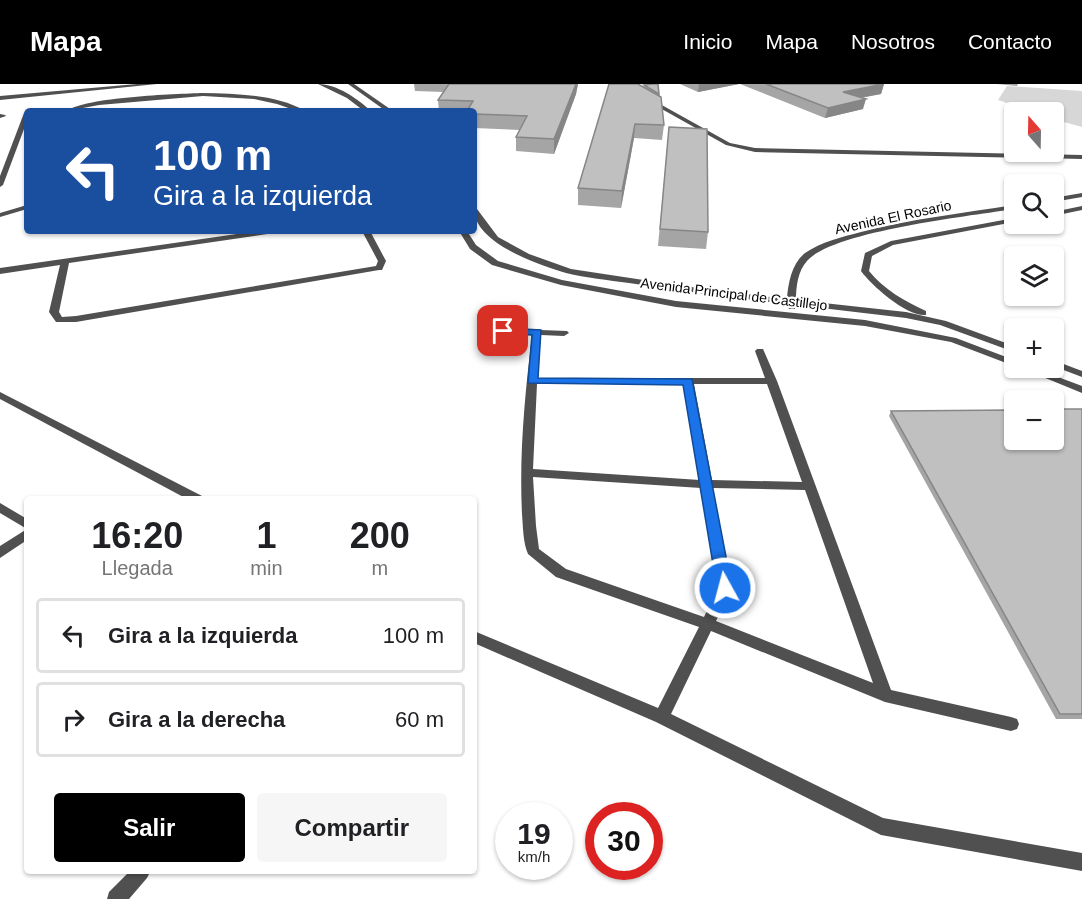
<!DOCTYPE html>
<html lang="es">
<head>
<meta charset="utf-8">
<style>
  body { margin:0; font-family:Arial,sans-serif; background:#f6f6f6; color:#202124; height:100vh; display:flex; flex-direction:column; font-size:22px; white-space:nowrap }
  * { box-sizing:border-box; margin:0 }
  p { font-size:20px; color:#757577 }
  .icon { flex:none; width:33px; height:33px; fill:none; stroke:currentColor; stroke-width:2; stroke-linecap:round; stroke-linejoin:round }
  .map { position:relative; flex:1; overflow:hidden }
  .side { position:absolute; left:24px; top:412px; width:453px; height:378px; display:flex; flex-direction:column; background:#fff; border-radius:6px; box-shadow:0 2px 4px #0004 }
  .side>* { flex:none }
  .banner { position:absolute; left:24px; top:24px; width:453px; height:126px; border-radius:6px; box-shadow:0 2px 4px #0004; background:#1a4fa0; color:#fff; overflow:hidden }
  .needle { width:39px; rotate:340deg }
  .controls { position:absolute; left:1004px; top:18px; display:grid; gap:12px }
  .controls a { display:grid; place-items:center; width:60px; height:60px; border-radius:6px; background:#fff; box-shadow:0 2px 4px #0004; font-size:30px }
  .speed { position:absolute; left:495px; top:718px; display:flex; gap:12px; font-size:30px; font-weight:700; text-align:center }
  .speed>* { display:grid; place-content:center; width:78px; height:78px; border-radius:50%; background:#fff; box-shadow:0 2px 4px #0004; line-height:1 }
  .speed small { font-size:15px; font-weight:400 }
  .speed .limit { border:9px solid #d22; background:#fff; color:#111 }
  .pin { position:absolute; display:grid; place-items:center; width:51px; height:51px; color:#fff; margin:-26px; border-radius:12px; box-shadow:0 3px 9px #0006 }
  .me { position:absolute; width:66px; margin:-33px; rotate:353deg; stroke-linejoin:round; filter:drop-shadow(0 0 4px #0008) }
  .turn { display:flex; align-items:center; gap:21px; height:126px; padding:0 30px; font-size:27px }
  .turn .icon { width:78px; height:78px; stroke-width:2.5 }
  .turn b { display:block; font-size:42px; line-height:51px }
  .eta { display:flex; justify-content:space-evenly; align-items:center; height:102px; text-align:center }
  .eta b { font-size:36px; font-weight:700; line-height:42px }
  .action { display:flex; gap:12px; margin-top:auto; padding:12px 30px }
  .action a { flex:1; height:69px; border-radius:6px; background:#000; color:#fff; font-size:24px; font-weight:700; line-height:69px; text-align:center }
  .action a+a { background:#f6f6f6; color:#202124 }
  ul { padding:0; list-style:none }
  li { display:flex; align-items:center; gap:18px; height:75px; margin:0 12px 9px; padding:0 18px; border:3px solid #e0e0e0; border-radius:6px }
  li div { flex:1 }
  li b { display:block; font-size:22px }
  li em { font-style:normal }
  header { display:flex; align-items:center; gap:36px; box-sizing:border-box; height:84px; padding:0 30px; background:#000; color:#fff }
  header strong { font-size:28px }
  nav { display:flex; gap:33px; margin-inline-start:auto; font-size:21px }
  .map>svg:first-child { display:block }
</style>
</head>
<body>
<header>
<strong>Mapa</strong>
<nav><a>Inicio</a><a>Mapa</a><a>Nosotros</a><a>Contacto</a></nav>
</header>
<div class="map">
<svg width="1082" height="815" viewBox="0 0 1082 815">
  <rect width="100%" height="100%" fill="#fff"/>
  <path fill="#d7d7d7" d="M1007,2l75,5v36l-29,-8v-7h-19l-36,-12z"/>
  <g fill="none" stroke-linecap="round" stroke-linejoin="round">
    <g fill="#505050" fill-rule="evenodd">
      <path d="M137,0h20l-157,16v-4z"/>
      <path d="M318,0c19,0 40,15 53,27h-7l-17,-13z"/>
      <path d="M348,0h6l39,27h-7z"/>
      <path d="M617,0h7l106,59 25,5 327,7v4l-327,-7 -29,-7z"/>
      <path d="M203,9c33,1 73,1 102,18h-8l-20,-7 -23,-5 -51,-3 -104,9 -32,6c19,-14 108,-17 136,-18z"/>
      <path d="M27,27v10l-24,64 -3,2v-11l24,-63z"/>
      <path d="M0,30l5,1 1,1 -6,2z"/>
      <path d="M1082,109v4l-29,5v-4z"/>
      <path d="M27,121v4l-27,8v-4z"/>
      <path d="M1014,121v4c-43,7 -181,22 -207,52 -9,10 -11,25 -11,39l110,12 40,9 68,25v6l-74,-27 -34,-7 -110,-13 -1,4h-6l-2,-5c-52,-6 -105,-13 -158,-21 -21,-3 -43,-5 -63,-10 -27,-8 -92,-30 -92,-64h3l21,28 31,17 42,15 112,17 104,13c1,-16 5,-36 18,-46 16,-11 37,-16 56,-21 50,-13 102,-19 153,-27z"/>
      <path d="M1082,122v4l-29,6v-4z"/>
      <path d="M1014,134v4l-121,23 -21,11 -3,15c15,19 36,30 57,40v4c-19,2 -54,-29 -65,-44l4,-18 26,-12z"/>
      <path d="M258,147h20l-4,2 -205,30 -10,49 3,5 14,-1 300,-50 2,-5 -16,-30h8l16,30 -4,9h-3l-303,52h-20l-7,-10 11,-47 -60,9v-6z"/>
      <path d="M459,147h8l9,14 22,16 64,19 114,21 189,19 91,18 58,22v6l-63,-24 -86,-16 -189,-19 -115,-22 -69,-20 -22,-16z"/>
      <path d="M486,244l81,3 2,2 -5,3 -23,-1 -4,43h228l-10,-27 2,-2h6l14,32 114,309 120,27 6,2 2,5 -2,5 -6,2 -126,-29 -174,-71 -40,83 212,104 199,35v18l-201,-36 -225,-113 -182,-79v-12l184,77 41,-81 -143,-50 -28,-23c-5,-11 -5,-28 -6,-40 -3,-60 3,-120 10,-179l-49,-2 -2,-2zM537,300h146l17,96 -167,-11zM694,300h73l35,98 -90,-2zM533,393l168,11 17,100 -14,29 -138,-48 -27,-20 -3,-23zM713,404l92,2 68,193 -157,-62 16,-33z"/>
      <path d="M1053,276l29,11v6l-29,-11z"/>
      <path d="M1021,284h13l48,18v7z"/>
      <path d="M0,308l204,105 2,3h-17l-189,-101z"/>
      <path d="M0,419l27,16v21l-27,18v-12l27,-17 -27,-16z"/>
      <path d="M129,788h21l-3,6 -18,21h-22l2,-7z"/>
    </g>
  </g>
  <g fill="#a5a5a5">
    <path d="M414,0h164l-2,10 -22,60 -38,-3v-14l4,-7 -46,-2v-17h-35l-1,-11 6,-8 -29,-1z"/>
    <path d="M680,0h59l-41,8z"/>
    <path d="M740,0h144l-3,10 -20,4 2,11 -38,9z"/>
    <path d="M997,0h21l-1,2z"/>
    <path d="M644,1l15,9 5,31 -2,15 -28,-2 -13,70 -43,-3v-17l66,-100z"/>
    <path d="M669,43l39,105 -2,17 -48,-3z"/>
    <path d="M1082,325v310h-26l-167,-303 2,-5z"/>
  </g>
  <g fill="#868686">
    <path d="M576,0h2l-2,10 -22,60v-15z"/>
    <path d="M699,0h40l-41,8z"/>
    <path d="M884,0l-3,10 -40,7 2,-9z"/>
    <path d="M866,15l-3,10 -38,9 3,-10z"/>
    <path d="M635,40l-1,14 -13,70 1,-17z"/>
  </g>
  <g fill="#c0c0c0" stroke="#868686" stroke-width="1.5">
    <path d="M449,0h127l-22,55 -38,-2 11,-21 -53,-2v-3h-7l6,-10 -35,-1z"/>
    <path d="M609,0h29l23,13 3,28 -29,-1 -13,67 -44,-3z"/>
    <path d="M653,0h5l1,10 -15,-9z"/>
    <path d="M766,0h118l-41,8 23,7 -38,9z"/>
    <path d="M669,43l38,2 1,103 -48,-3z"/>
    <path d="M1053,325h29v305h-22l-169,-303 123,-1v30h39z"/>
  </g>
  <path fill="#1a73e8" stroke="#114b97" stroke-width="1.5" d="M503,244l38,2 -3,48 154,1 40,209 -2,4 -5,2 -8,-6 -34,-203 -155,-2 4,-48 -33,-2v-4z"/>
  <g text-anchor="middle" stroke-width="4.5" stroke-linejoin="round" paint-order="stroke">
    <g font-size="14" fill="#000" stroke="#fff">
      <text transform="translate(893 133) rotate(-12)" y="5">Avenida El Rosario</text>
      <text transform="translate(734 210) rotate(7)" y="5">Avenida Principal de Castillejo</text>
    </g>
  </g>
</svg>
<div class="controls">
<a><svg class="needle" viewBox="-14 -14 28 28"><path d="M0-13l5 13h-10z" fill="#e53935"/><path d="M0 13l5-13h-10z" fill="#757577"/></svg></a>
<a><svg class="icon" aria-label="search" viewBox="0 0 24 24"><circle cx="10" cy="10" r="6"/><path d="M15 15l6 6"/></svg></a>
<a><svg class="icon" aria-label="layers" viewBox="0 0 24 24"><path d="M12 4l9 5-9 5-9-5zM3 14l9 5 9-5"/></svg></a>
<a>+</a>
<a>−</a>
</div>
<div class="speed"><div>19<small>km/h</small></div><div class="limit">30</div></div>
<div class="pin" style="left:503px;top:247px;background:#d93025"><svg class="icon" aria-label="arrive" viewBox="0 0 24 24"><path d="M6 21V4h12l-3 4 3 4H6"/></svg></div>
<svg class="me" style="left:725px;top:504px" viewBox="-20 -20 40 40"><circle r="17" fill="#1a73e8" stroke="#fff" stroke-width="3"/><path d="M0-11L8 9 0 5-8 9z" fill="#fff"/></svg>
<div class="banner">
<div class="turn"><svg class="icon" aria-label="left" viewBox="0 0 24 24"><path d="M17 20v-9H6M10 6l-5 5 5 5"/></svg><div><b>100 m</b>Gira a la izquierda</div></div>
</div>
<section class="side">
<div class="eta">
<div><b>16:20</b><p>Llegada</p></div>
<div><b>1</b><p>min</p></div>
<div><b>200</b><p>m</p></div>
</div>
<ul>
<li><svg class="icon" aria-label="left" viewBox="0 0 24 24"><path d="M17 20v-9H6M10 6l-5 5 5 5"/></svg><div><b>Gira a la izquierda</b></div><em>100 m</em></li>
<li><svg class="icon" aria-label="right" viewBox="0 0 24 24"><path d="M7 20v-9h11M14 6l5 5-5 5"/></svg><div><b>Gira a la derecha</b></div><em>60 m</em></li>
</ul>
<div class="action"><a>Salir</a><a>Compartir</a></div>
</section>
</div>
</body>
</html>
